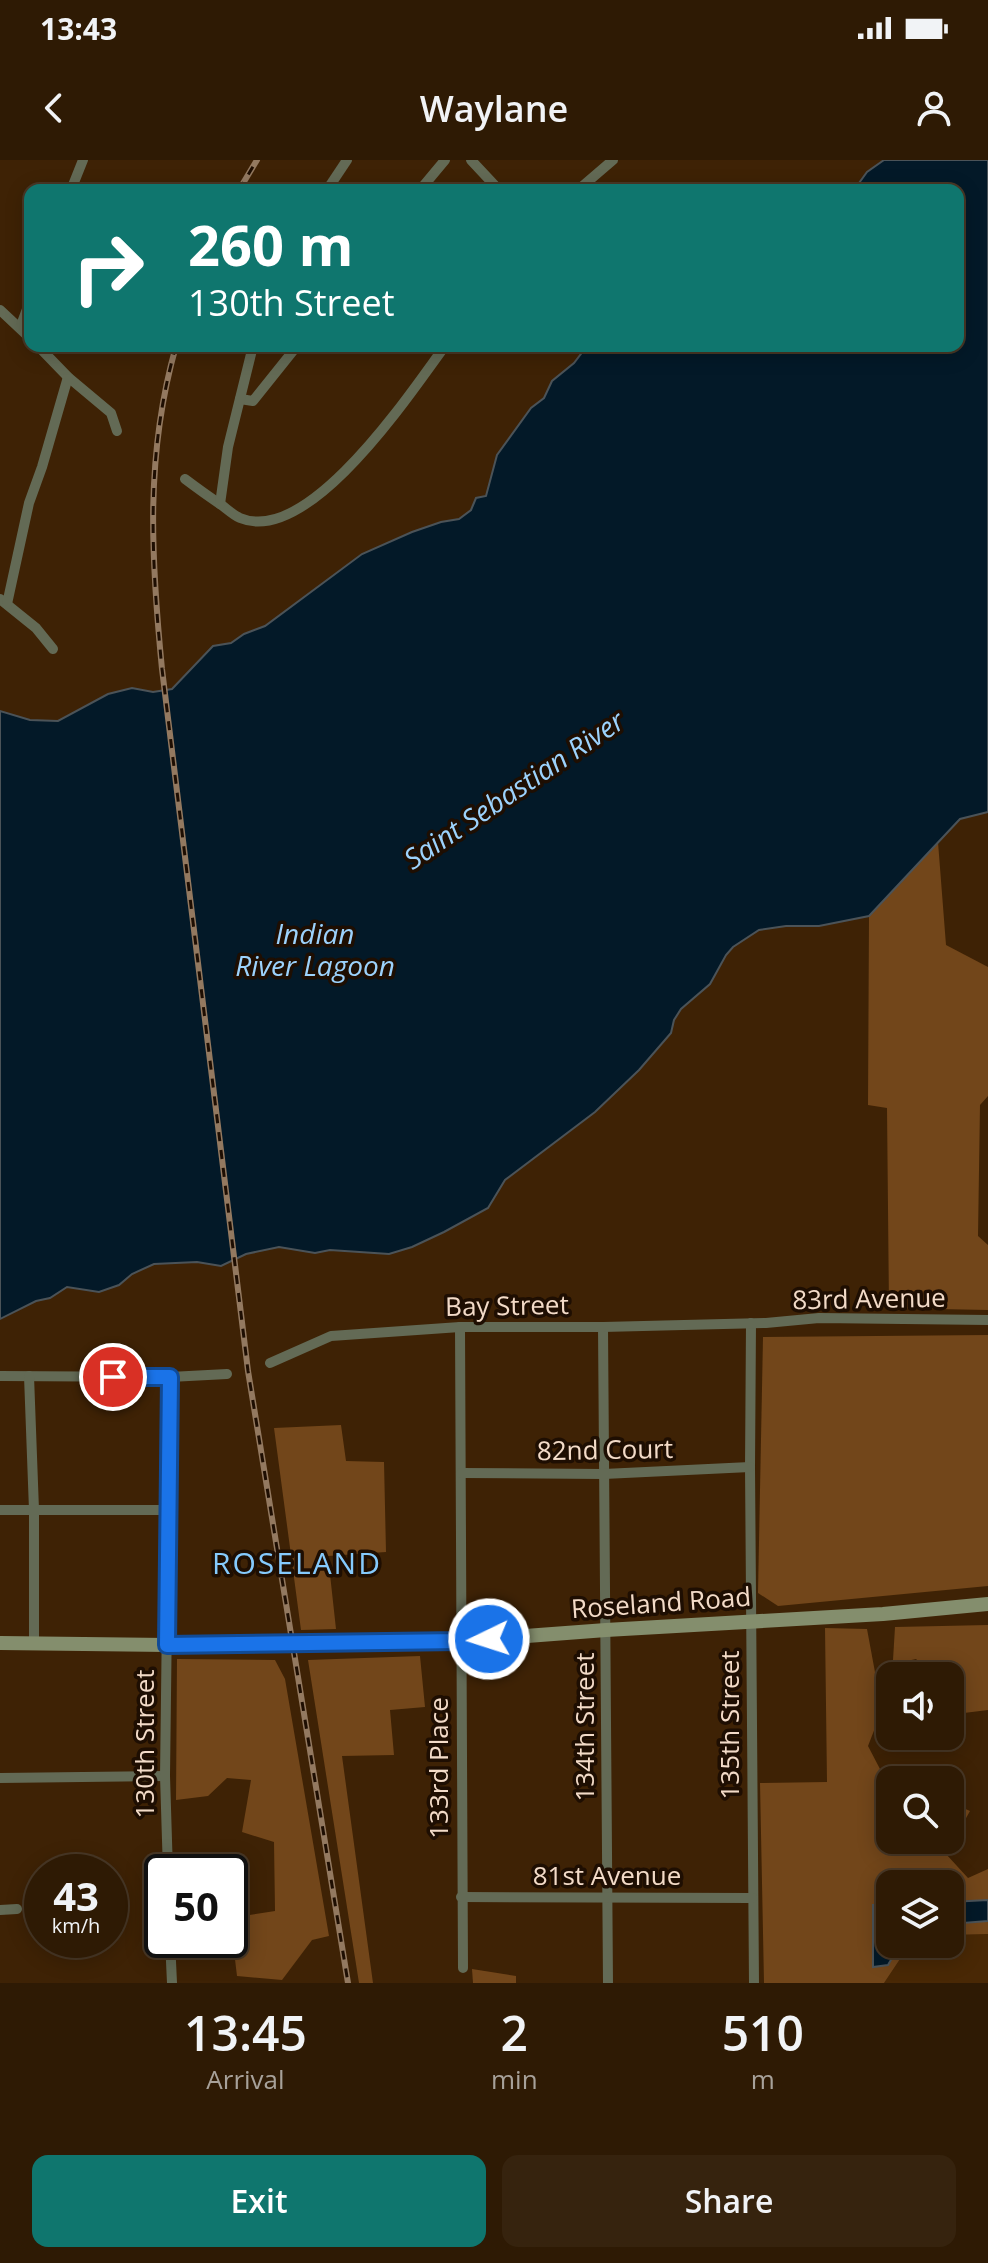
<!DOCTYPE html>
<html lang="en">
<head>
<meta charset="utf-8">
<style>
  body { margin:0; font-family:"Open Sans",sans-serif; background:#36230e; color:#f1f3f6; height:100vh; display:flex; flex-direction:column; font-size:30px; white-space:nowrap }
  * { box-sizing:border-box; margin:0 }
  p { font-size:26px; color:#a7a19a }
  .icon { flex:none; width:44px; height:44px; fill:none; stroke:currentColor; stroke-width:2; stroke-linecap:round; stroke-linejoin:round }
  .map { position:relative; height:1823px; overflow:hidden }
  .side { display:flex; flex-direction:column; background:#2e1a04; flex:1 }
  .side>* { flex:none }
  .guide { position:absolute; left:24px; top:24px; width:940px; height:168px; border-radius:16px; box-shadow:0 4px 20px #0003,0 0 0 2px #493826; background:#0f766e; color:#fff; overflow:hidden }
  .tools { position:absolute; left:876px; top:1502px; display:grid; gap:16px }
  .tools a { display:grid; place-items:center; width:88px; height:88px; border-radius:16px; background:#2e1a04; box-shadow:0 4px 20px #0003,0 0 0 2px #493826; font-size:40px }
  .speed { position:absolute; left:24px; top:1694px; display:flex; gap:16px; font-size:40px; font-weight:700; text-align:center }
  .speed>* { display:grid; place-content:center; width:104px; height:104px; border-radius:50%; background:#2e1a04; box-shadow:0 4px 20px #0003,0 0 0 2px #493826; line-height:1 }
  .speed small { font-size:20px; font-weight:400 }
  .speed .limit { border:4px solid #111; border-radius:12px; background:#fff; color:#111 }
  .pin { position:absolute; display:grid; place-items:center; width:68px; height:68px; color:#fff; margin:-34px; border:4px solid #fff; border-radius:50%; box-shadow:0 2px 8px #0007 }
  .me { position:absolute; width:88px; margin:-44px; rotate:266deg; stroke-linejoin:round; filter:drop-shadow(0 0 6px #0008) }
  .turn { display:flex; align-items:center; gap:28px; height:168px; padding:0 32px; font-size:36px }
  .turn .icon { width:104px; height:104px; stroke-width:2.5 }
  .turn b { display:block; font-size:56px; line-height:68px }
  .eta { display:flex; justify-content:space-evenly; align-items:center; height:136px; text-align:center }
  .eta b { font-size:48px; font-weight:600; line-height:56px }
  .action { display:flex; gap:16px; margin-top:auto; padding:16px 32px }
  .action a { flex:1; height:92px; border-radius:16px; background:#0f766e; color:#fff; font-size:32px; font-weight:600; line-height:92px; text-align:center }
  .action a+a { background:#36230e; color:#f1f3f6 }
  .status { display:flex; justify-content:space-between; align-items:center; height:56px; padding:0 40px; background:#2e1a04; direction:ltr }
  .status svg { height:22px; fill:currentColor }
  header { display:flex; justify-content:space-between; align-items:center; height:104px; padding:0 32px; background:#2e1a04; font-size:36px; font-weight:600 }
  .map>svg:first-child { display:block }
</style>
</head>
<body>
<div class="status"><b>13:43</b><svg viewBox="0 0 49 12"><path d="M0 12V9h3v3zM5 12V6h3v6zM10 12V3h3v9zM15 12V0h3v12zM26 1h20v11H26zM47 4h2v5h-2z"/></svg></div>
<header><svg class="icon" aria-label="back" viewBox="0 0 24 24"><path d="M15 5l-7 7 7 7"/></svg>Waylane<svg class="icon" aria-label="person" viewBox="0 0 24 24"><circle cx="12" cy="8" r="4"/><path d="M4 21q1-7 8-7t8 7"/></svg></header>
<div class="map">
<svg width="988" height="1823" viewBox="0 0 988 1823">
  <rect width="100%" height="100%" fill="#3e2205"/>
  <path fill="#492805" d="M988,1774v49h-104l26,-39h40v-9z"/>
  <g fill="#72461a">
    <path d="M938,682l8,103 42,22v129l-8,9 -2,131 10,9v65l-99,-2 -2,-200 -19,-3 1,-189z"/>
    <path d="M988,1175v251l-210,20 -20,-13 5,-256z"/>
    <path d="M341,1265l5,36 38,1 2,90 -58,4 8,73 -35,1 -27,-202z"/>
    <path d="M988,1465v85l-24,3 -14,-20v-17h-16l-18,-17 -18,4 -5,-3 2,-33z"/>
    <path d="M825,1468l42,1 15,81 -14,36 12,23 24,11h-14v60h60v-38l20,9 -24,43 22,24 20,-9v65l-38,1v-51h-60v60h20l-26,39h-120l-4,-200 67,-1z"/>
    <path d="M420,1496l5,51 -35,3 4,45 -52,1 31,227h-14l-51,-323z"/>
    <path d="M177,1499l98,1 10,19 44,257 -17,4 -30,40 -45,-4 -7,-58 45,-7 -1,-69 -32,-10 9,-52 -24,-2 -19,18 -32,4z"/>
    <path d="M472,1809l44,7v7h-43z"/>
  </g>
  <g fill="#031928" stroke="#4b5358" stroke-width="2">
    <path d="M884,0h104v652l-28,7 -91,97 -50,10h-33l-27,4 -26,17 -7,8 -16,29 -29,25 -7,11 -3,13 -32,37 -44,42 -90,68 -17,28 -44,24 -32,15 -23,7 -59,-4 -15,3 -36,-6 -33,7 -25,12 -24,-4 -43,2 -22,10 -13,11 -20,7 -32,-5 -17,11 -14,3 -36,18v-608l30,9 28,1 50,-27 24,-6 21,4 19,-3 41,-43 18,-3 13,-9 21,-8 97,-72 50,-22 29,-10 18,-3 12,-9 5,-12 10,-2 11,-41 34,-47 13,-10 8,-17 22,-18 13,-17h371v-156h-104l13,-18z"/>
    <path d="M988,1740v21l-38,3v-22z"/>
    <path d="M890,1744v40h10l-12,21 -15,2v-62z"/>
  </g>
  <g fill="none" stroke-linecap="round" stroke-linejoin="round">
    <g stroke="#636a55" stroke-width="10">
      <path d="M471,0l28,30"/>
      <path d="M71,30l12,-30"/>
      <path d="M327,30l20,-30"/>
      <path d="M420,30l25,-30"/>
      <path d="M578,30l35,-30"/>
      <path d="M0,150l30,28"/>
      <path d="M20,168l10,-27"/>
      <path d="M38,186l30,31 43,36 6,18"/>
      <path d="M240,239l13,2 44,-55"/>
      <path d="M185,319c12,9 23,17 35,25 6,4 13,11 20,14 69,29 171,-126 205,-172"/>
      <path d="M220,344l8,-57 25,-101"/>
      <path d="M0,439l36,29 17,21"/>
      <path d="M7,444l22,-101 13,-36 26,-90"/>
      <path d="M751,1163l-1,144 4,516"/>
      <path d="M460,1167l3,641"/>
      <path d="M603,1167l5,656"/>
      <path d="M270,1203l61,-27 129,-9h143l163,-4 53,-5 169,2"/>
      <path d="M0,1216l170,1 57,-3"/>
      <path d="M29,1216l5,134v133"/>
      <path d="M461,1313l143,1 146,-7"/>
      <path d="M0,1350h168"/>
      <path d="M0,1618l165,-2"/>
      <path d="M168,1712l-3,-96 5,-399"/>
      <path d="M461,1737l292,1"/>
      <path d="M0,1750l17,-1"/>
      <path d="M170,1780l2,43"/>
    </g>
    <path stroke="#848e6d" stroke-width="14" d="M0,1483l167,2 293,-4 146,-11 277,-16 105,-10"/>
    <g stroke="#937960" stroke-width="6">
      <g id="rail">
        <path d="M239,30l18,-30"/>
        <path d="M176,186c-31,109 -25,211 -14,323l86,702 100,612"/>
      </g>
    </g>
    <use href="#rail" stroke="#1e0e02" stroke-width="3" stroke-dasharray="9" stroke-linecap="butt"/>
  </g>
  <g fill="none" stroke-linecap="round" stroke-linejoin="round">
    <g stroke="#114b97" stroke-width="20">
      <path id="route" d="M113,1217h57l-3,268 293,-4 29,-2"/>
    </g>
    <use href="#route" stroke="#1a73e8" stroke-width="14"/>
  </g>
  <g text-anchor="middle" stroke-width="7" stroke-linejoin="round" paint-order="stroke">
    <g font-size="26" fill="#f3dbc8" stroke="#1e0e02">
      <text transform="translate(869 1139) rotate(-1)" y="9">83rd Avenue</text>
      <text transform="translate(507 1146) rotate(-1)" y="9">Bay Street</text>
      <text transform="translate(605 1290) rotate(-1)" y="9">82nd Court</text>
      <text transform="translate(661 1443) rotate(-4)" y="9">Roseland Road</text>
      <text transform="translate(730 1565) rotate(-90)" y="9">135th Street</text>
      <text transform="translate(585 1567) rotate(-90)" y="9">134th Street</text>
      <text transform="translate(145 1584) rotate(-90)" y="9">130th Street</text>
      <text transform="translate(439 1608) rotate(-90)" y="9">133rd Place</text>
      <text x="607" y="1725">81st Avenue</text>
    </g>
    <g font-size="28" font-style="italic" fill="#9cd2fc" stroke="#1e0e02">
      <text transform="translate(514 630) rotate(-34)" y="10">Saint Sebastian River</text>
      <text x="315" y="784">Indian<tspan x="315" dy="32">River Lagoon</tspan></text>
    </g>
    <g font-size="30" letter-spacing="2" fill="#85cafd" stroke="#1e0e02">
      <text x="297" y="1414">ROSELAND</text>
    </g>
  </g>
</svg>
<div class="tools">
<a><svg class="icon" aria-label="sound" viewBox="0 0 24 24"><path d="M4 9h4l5-4v14l-5-4H4zM17 9q2 3 0 6"/></svg></a>
<a><svg class="icon" aria-label="search" viewBox="0 0 24 24"><circle cx="10" cy="10" r="6"/><path d="M15 15l6 6"/></svg></a>
<a><svg class="icon" aria-label="layers" viewBox="0 0 24 24"><path d="M12 4l9 5-9 5-9-5zM3 14l9 5 9-5"/></svg></a>
</div>
<div class="speed"><div>43<small>km/h</small></div><div class="limit">50</div></div>
<div class="pin" style="left:113px;top:1217px;background:#d93025"><svg class="icon" aria-label="arrive" viewBox="0 0 24 24"><path d="M6 21V4h12l-3 4 3 4H6"/></svg></div>
<svg class="me" style="left:489px;top:1479px" viewBox="-20 -20 40 40"><circle r="17" fill="#1a73e8" stroke="#fff" stroke-width="3"/><path d="M0-11L8 9 0 5-8 9z" fill="#fff"/></svg>
<div class="guide">
<div class="turn"><svg class="icon" aria-label="right" viewBox="0 0 24 24"><path d="M7 20v-9h11M14 6l5 5-5 5"/></svg><div><b>260 m</b>130th Street</div></div>
</div>
</div>
<section class="side">
<div class="eta">
<div><b>13:45</b><p>Arrival</p></div>
<div><b>2</b><p>min</p></div>
<div><b>510</b><p>m</p></div>
</div>
<div class="action"><a>Exit</a><a>Share</a></div>
</section>
</body>
</html>
